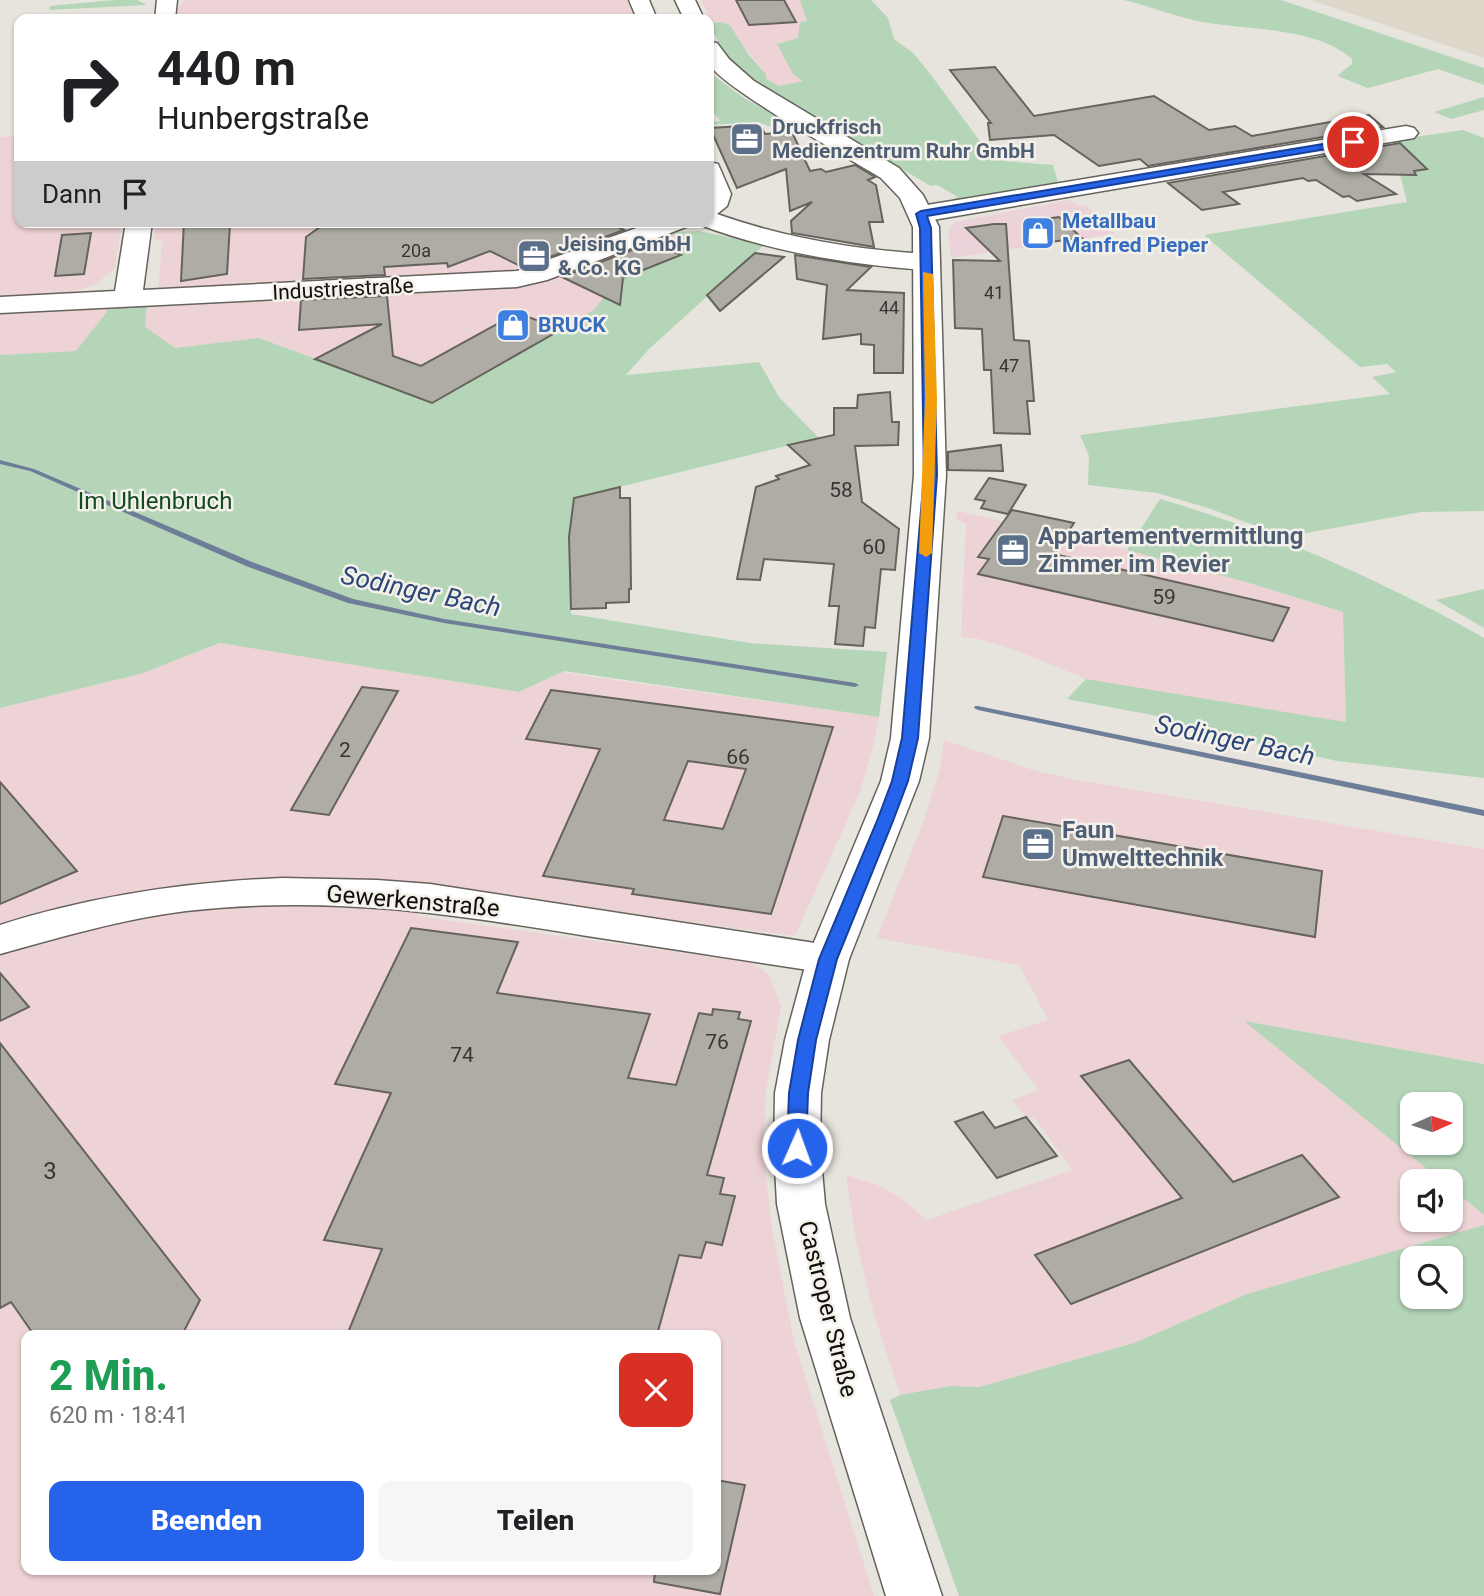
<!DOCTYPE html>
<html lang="de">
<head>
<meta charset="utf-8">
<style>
  body { margin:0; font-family:Roboto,sans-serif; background:#f6f6f6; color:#202124; height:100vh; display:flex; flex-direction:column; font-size:26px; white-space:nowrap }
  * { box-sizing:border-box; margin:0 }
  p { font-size:23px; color:#757577 }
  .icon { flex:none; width:38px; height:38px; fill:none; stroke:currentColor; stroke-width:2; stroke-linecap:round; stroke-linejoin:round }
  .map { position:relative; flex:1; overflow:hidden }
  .drawer { position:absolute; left:21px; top:1330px; width:700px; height:245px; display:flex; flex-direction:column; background:#fff; border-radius:14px; box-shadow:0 2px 5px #0004 }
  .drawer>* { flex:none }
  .hud { position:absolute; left:14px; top:14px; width:700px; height:214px; border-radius:14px; box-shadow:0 2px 5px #0004; background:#fff; color:#202124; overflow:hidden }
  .needle { width:46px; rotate:87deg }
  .buttons { position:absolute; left:1400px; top:1092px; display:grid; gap:14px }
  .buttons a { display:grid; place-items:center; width:63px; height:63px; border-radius:14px; background:#fff; box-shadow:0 2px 5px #0004; font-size:35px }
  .pin { position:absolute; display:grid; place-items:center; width:60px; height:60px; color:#fff; margin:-30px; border:4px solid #fff; border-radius:50%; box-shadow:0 2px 7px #0007 }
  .me { position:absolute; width:77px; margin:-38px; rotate:2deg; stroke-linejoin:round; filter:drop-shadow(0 0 5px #0008) }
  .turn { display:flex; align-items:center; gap:24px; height:147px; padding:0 28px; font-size:32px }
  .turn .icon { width:91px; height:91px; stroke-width:2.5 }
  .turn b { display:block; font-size:49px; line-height:60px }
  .then { display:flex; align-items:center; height:66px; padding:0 28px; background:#0003; gap:14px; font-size:26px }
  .round { display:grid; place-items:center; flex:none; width:74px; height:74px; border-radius:14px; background:#f6f6f6 }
  .headline { display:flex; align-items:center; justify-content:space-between; height:119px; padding:0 28px }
  h1 { font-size:42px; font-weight:800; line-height:52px; color:#1e9e55 }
  .button { display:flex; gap:14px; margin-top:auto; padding:14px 28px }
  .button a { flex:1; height:80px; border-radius:14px; background:#2563eb; color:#fff; font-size:28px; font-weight:800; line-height:80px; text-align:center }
  .button a+a { background:#f6f6f6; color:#202124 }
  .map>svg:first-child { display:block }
</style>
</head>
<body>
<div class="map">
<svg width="1484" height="1596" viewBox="0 0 1484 1596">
  <rect width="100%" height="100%" fill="#e7e4dd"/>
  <path fill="#ecd3da" d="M1070,200l8,6 7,-1 27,20 -6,1 9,8 -164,24 -3,-27 7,-9z"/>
  <g fill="#eed3d6" fill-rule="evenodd">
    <path d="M184,0h444l7,19h-458l1,-11z"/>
    <path d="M701,0h99l7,21 -6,4 -3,13 -21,6 27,37 -25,5 -13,-7v-5l-32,-40 -19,-12 -3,1z"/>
    <path d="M19,136v86h103l-7,46 -20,17 -35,10 -60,5v-163z"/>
    <path d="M156,222h490l-121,46 -22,4 -345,19 4,-49 -8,-3z"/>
    <path d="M676,234l6,3 -15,12 14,6 -58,24 -1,11 -18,7 -10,13 -162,93 -172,-65 -85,10 -31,-21 3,-21 376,-19 29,-8 97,-38 6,2z"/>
    <path d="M109,304l-3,9 -30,38 -76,4v-45z"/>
    <path d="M957,511l170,39 119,32 97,30 3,110 -236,-37 -24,-6 -74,-30 -33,-10 -18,-2 5,-113 -10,-5z"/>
    <path d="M220,643l299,49 46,-21v2l314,44 -4,22 -15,53 -65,144 -366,-48 -12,28 331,46 16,8 7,9 10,28 -15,84 -3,58 9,80 22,112 80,255h-874v-888l140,-34zM26,1335h690v235h-690z"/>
    <path d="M944,740l92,31 42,9 406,69v215l-238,-42 196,159h-30v39h39v-32l33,27v10l-237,69 -113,49 -155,44 -29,-1 -50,9 -26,-81 -18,-73 -10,-66 32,10 20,11 29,24 145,-50 -38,-53 -6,2 -16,-19 27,-10 -41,-54 50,-16 -29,-55 -142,-27 47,-118 16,-52z"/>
  </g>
  <path fill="#ddd7c9" d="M1310,0h174v58z"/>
  <g fill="#b4d5b7" fill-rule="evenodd">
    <path d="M115,0h22l10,5 -98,5 1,-4z"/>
    <path d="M800,0h71l17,18 6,21 19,14 15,18 60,81 17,9 48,4 6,21 -103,15 -3,-2 5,-2 -21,-12 -6,1 -172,-100 -30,-25 -20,-37 11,-2 10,3 18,29 18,20v5l13,7 24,-5 -10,-7 -16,-30 21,-6 2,-16 7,-1z"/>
    <path d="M1124,0h157l203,68v17l-46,-16 -70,19 -28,-11 -2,-2 14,-11v-5c-35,-32 -105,-29 -150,-37 -26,-5 -52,-16 -78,-22z"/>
    <path d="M709,72l35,26 68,38v2l-17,-8 -13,2 -23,-10 -50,3v-3l11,-1 -11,-14z"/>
    <path d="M1484,97v13l-33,9 -17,-7z"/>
    <path d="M1463,130l21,8v373l-63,1 -136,25 -77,-29 -51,-15 -69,-8 1,-29 -9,-21 310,-41 -18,-17 24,-5 -9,-8 -27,3 -156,-132 203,-33 -7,-28 11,-8 14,1 -11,-11 -12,1 -9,-17z"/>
    <path d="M698,231l67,13 -116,105 -23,26 133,-13 20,35 40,41 -245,60 -5,39 2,77 179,29 137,9 -8,65 -315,-46 -45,21 -299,-49 -80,31 -140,34v-353l76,-4 30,-38 3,-9 38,2 -2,21 30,21 84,-10 173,64 162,-92 10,-13 18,-7v-11l3,-2 55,-22 -15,-7h4l13,-12 -6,-2 -21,9 -5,-2 25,-9z"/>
    <path d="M1160,499c108,31 226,83 324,139v140l-147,-17 -141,-31 -28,-12 -101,-19 19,-20 260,43 -3,-110 -97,-30 -119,-32z"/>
    <path d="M1484,589v39l-48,-28z"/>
    <path d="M1244,1021l240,43v151l-33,-27v-7h-9zM1412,1104h39v39h-39z"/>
    <path d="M1484,1225v371h-525l-69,-196 10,-5 50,-9 29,1 155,-44 113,-49zM1412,1258h39v39h-39z"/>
  </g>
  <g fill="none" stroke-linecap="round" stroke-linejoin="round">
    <g fill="#6e7d98" fill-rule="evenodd">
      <path d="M0,460l34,9 218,93 101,37 91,20 411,64 4,2 -4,2 -411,-64 -96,-20 -102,-37 -216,-95 -30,-7z"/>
      <path d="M975,706h3l506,104v6l-506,-106 -4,-2z"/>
    </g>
  </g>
  <g fill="#afaca5" stroke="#66635d" stroke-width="2" fill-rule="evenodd">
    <path d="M736,0h48l12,22 -47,3z"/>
    <path d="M995,67l39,49 120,-20 55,34 26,-4 17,10 117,-21 14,12 -235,39 -8,-7 -41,7 -45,-31 -64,5 -2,-17h3l-41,-53z"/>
    <path d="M760,125l5,9 27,-2 18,39 11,-2 5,3 29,-7 20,12 -7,3 8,5 7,37h-14l5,25 -82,-14 -1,-12 21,-19 -22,9 -4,-42 -49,19 -27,-60z"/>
    <path d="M1400,143l27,26 -13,2 2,4 -52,-1 32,20 -39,7 -8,-5 -6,1 -27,-17 -8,1 -5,-3 -80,14 16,12 -37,6 -34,-27z"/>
    <path d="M1059,217l23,21 -32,4 -21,-21z"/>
    <path d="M184,222l46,2 -3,50 -46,7z"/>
    <path d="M327,222h280l17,8 -102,37 -32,-16 -42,16 -1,-4 -63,4 1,8 -82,4 3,-42z"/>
    <path d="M994,224h12l8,116 15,1 5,60h-7l3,33 -36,-1 -3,-63h-7l-2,-41 -27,-1 -2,-68 47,1 -34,-33z"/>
    <path d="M91,233l-7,41 -29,2 7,-41z"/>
    <path d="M653,242l28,13 -58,23 -3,27 -58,-28z"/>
    <path d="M755,253l29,4 -64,54 -13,-16z"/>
    <path d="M795,255l76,12 -24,23 57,3 -1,80h-29v-28l-13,-1v-10l-38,5 4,-54 -30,-6z"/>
    <path d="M387,296l6,60 28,10 96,-53 45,16 -130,74 -117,-44 67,-35 -83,6 2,-30z"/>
    <path d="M890,392l2,30h7l-1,23 -43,1 7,56 37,27 -4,41 -14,-1 -6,59 -10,-1 -2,19 -28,-2 4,-38h-10l5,-42 -70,-5 -4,21 -23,-1 19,-92 23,-8 -3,-3 34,-11 -22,-20 46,-10v-27h23l1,-13z"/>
    <path d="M1001,445l2,26 -55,-1v-18z"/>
    <path d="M989,478l37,7 -18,29 -27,-6 4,-7 -10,-2z"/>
    <path d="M620,487v11h10l1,91h-2v13l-23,1v5l-35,1 -2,-72 5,-39z"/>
    <path d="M1012,510l62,13 -20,31 235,54 -16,33 -295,-67 11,-15 -11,-2z"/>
    <path d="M362,687l36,4 -69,124 -38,-5z"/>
    <path d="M551,690l282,37 -62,187 -139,-20 2,-5 -91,-13 57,-127 -74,-10zM688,761l58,8 -23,60 -59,-9z"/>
    <path d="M0,782l77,89 -77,33z"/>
    <path d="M1003,816l319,55 -7,66 -332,-60z"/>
    <path d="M411,928l107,14 -21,51 153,21 -22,64 48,7 23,-72 13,2 1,-6 27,3 -2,7 13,2 -44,154 17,3 -4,16 15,2 -13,49 -16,-3 -5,16 -22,-3 -22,80h-310l35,-86 -58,-9 67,-147 -56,-9z"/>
    <path d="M0,973l29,34 -29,14z"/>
    <path d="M0,1043l200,257 -18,35h-148l-23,-33 -11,6z"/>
    <path d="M1129,1060l104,122 69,-27 37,42 -268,107 -36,-49 147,-57 -101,-122z"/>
    <path d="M983,1112l12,16 31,-11 31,39 -60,22 -42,-56z"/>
    <path d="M716,1480l29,5 -25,109 -66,-12 1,-12h64l-3,-1z"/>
  </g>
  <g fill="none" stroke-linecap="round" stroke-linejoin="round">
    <g stroke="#65625c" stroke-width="3">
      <g id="minor">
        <path d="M157,0h20l-2,19h-20z"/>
        <path d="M629,0h20l8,19h-20z"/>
        <path d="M1406,126l8,2 4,5 -4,5 -493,84 -9,-3 -4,-5 4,-5 9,-3z"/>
        <path d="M709,162l9,2 13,30 -4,12 -10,8c68,24 138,36 210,40l9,2 4,6 -4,6 -9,2c-77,-5 -154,-18 -227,-45l-2,-3h11z"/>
        <path d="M126,222h26l-9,68 374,-19 136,-49h37l-4,5 -139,53 -30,7 -517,26v-16l115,-6z"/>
        <path d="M282,878l95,2 53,4 398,61 15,4 6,10 -6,10 -15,4c-80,-12 -161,-25 -241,-37 -139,-23 -260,-41 -401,-25 -65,8 -124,26 -186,43v-29c92,-29 186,-43 282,-47z"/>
      </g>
    </g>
    <g stroke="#65625c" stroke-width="3">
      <g id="major">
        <path d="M675,0h20l9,19h-20z"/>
        <path d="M709,42l8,1 12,16 25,22 145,87 24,27 16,32 7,248 -17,263 -10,43 -70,178 -20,81 -8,53 -1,55 5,56 25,114 92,278h-56l-86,-278 -23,-114 -3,-56 1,-55 10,-53 22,-81 74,-178 10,-43 23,-263 -1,-248 -13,-29 -19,-20c-27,-17 -164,-93 -172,-115 -2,-6 0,-16 0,-21z"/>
      </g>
    </g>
    <use href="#minor" fill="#fff" fill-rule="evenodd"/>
    <use href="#major" fill="#fff" fill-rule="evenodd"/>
  </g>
  <path fill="#2563eb" stroke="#184099" stroke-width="2" d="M1353,139l5,3 -2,2 -429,72 4,12 6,247 -19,263 -10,43 -15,40 -56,138 -21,81 -8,53 -2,55 -3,5h-13l-3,-5 2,-55 9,-53 21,-81 58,-138 15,-40 10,-43 22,-263 -4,-247 -4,-14 5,-3z"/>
  <path fill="#f59e0b" d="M923,272l10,2 4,125 -5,154 -6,4 -7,-4 6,-154z"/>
  <defs>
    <g id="office-square" transform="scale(1.75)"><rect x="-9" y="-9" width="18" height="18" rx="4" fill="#5c6f8a" stroke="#f4f1ea"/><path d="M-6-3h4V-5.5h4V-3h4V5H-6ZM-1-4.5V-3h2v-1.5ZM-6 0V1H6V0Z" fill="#fff"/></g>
    <g id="shop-square" transform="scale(1.75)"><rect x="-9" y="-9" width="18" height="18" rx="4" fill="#3f7fe0" stroke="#f4f1ea"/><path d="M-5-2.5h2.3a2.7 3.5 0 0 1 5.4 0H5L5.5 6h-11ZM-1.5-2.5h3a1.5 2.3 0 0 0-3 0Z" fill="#fff"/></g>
  </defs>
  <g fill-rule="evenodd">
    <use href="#office-square" x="747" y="139"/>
    <use href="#shop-square" x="1038" y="233"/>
    <use href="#office-square" x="534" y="256"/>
    <use href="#shop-square" x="513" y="325"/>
    <use href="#office-square" x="1013" y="550"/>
    <use href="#office-square" x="1038" y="844"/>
  </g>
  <g text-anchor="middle" stroke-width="5" stroke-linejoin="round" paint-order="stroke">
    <g font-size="18" fill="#373632">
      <text x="416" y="257">20a</text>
      <text x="994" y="299">41</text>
      <text x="889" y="314">44</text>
      <text x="1009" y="372">47</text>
    </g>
    <g font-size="21" font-weight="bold" fill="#4e5e75" stroke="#f4f1ea" text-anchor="start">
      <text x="772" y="134">Druckfrisch<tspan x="772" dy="24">Medienzentrum Ruhr GmbH</tspan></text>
      <text x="558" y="251">Jeising GmbH<tspan x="558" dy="24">&amp; Co. KG</tspan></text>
    </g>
    <g font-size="21" font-weight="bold" fill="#366cbe" stroke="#f4f1ea" text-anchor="start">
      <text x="1062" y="228">Metallbau<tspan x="1062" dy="24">Manfred Pieper</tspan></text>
      <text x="538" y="332">BRUCK</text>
    </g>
    <g font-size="21" fill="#0f0e0b" stroke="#f4f1ea">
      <text transform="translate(343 289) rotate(-3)" y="7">Industriestraße</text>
    </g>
    <g font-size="21" fill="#373632">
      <text x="841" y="497">58</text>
      <text x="874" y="554">60</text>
      <text x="1164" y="604">59</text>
      <text x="345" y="757">2</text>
      <text x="738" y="764">66</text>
      <text x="717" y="1049">76</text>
      <text x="462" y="1062">74</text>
    </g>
    <g font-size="24" fill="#124b20" stroke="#f4f1ea">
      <text x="155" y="509">Im Uhlenbruch</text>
    </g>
    <g font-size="24" font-weight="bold" fill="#4e5e75" stroke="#f4f1ea" text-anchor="start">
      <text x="1038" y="544">Appartementvermittlung<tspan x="1038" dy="28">Zimmer im Revier</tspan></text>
      <text x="1062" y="838">Faun<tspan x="1062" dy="28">Umwelttechnik</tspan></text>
    </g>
    <g font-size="24" fill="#0f0e0b" stroke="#f4f1ea">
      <text transform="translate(413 901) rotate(5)" y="8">Gewerkenstraße</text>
      <text transform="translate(828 1309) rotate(76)" y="8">Castroper Straße</text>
    </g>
    <g font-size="24" fill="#373632">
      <text x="50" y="1179">3</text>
    </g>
    <g font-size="26" font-style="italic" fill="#2b4679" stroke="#f4f1ea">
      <text transform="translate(421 591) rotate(12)" y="9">Sodinger Bach</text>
      <text transform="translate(1235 740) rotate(12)" y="9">Sodinger Bach</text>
    </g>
  </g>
</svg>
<div class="buttons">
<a><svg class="needle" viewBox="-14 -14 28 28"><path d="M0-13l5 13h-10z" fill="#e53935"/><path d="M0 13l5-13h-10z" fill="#757577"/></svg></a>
<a><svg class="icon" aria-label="sound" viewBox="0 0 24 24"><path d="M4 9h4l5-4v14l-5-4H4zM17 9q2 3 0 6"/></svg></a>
<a><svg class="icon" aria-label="search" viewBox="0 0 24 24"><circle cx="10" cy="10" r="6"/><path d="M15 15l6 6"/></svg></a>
</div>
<div class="pin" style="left:1353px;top:142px;background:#d93025"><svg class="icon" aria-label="arrive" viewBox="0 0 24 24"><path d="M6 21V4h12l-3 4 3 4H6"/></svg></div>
<svg class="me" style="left:797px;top:1148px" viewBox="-20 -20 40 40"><circle r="17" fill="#2563eb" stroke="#fff" stroke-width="3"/><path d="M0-11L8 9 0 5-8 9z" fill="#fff"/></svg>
<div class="hud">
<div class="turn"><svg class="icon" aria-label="right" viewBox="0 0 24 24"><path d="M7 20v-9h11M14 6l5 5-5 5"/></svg><div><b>440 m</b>Hunbergstraße</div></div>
<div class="then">Dann<svg class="icon" aria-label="arrive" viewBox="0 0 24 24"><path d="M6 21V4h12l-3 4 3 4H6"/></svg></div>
</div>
<section class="drawer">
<div class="headline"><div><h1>2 Min.</h1><p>620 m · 18:41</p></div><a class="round" style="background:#d93025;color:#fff"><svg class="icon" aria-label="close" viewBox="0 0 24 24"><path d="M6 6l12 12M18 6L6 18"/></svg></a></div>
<div class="button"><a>Beenden</a><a>Teilen</a></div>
</section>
</div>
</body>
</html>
